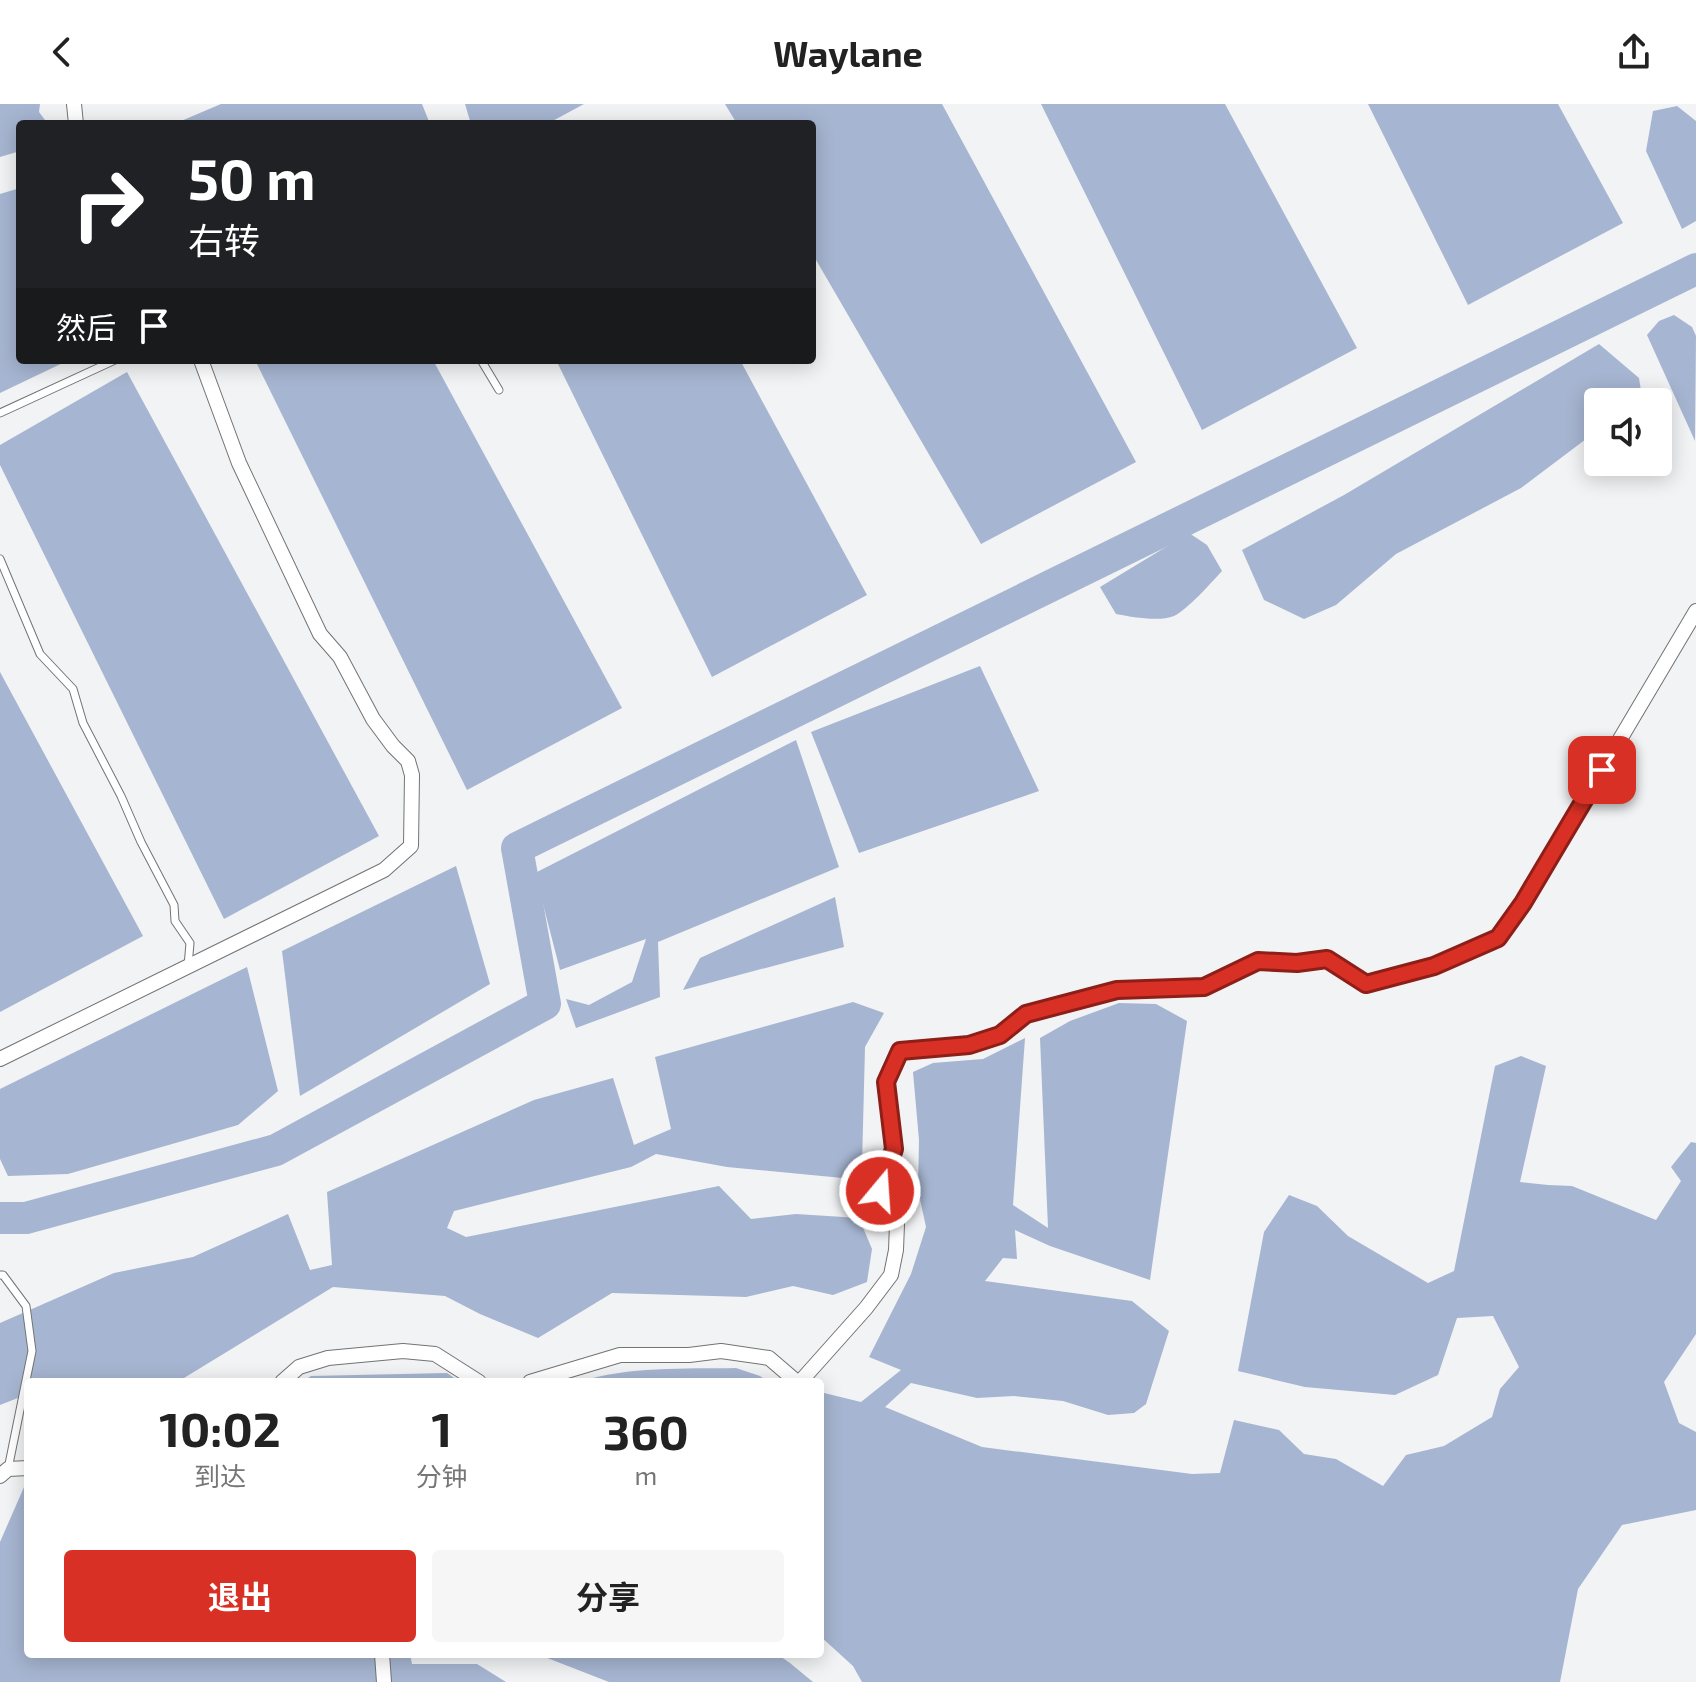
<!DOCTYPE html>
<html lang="zh">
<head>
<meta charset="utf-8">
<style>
  body { margin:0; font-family:"Exo 2","Noto Sans SC",sans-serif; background:#f6f6f6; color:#222; height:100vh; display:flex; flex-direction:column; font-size:30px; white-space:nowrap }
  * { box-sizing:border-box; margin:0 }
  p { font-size:26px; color:#767676 }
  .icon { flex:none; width:44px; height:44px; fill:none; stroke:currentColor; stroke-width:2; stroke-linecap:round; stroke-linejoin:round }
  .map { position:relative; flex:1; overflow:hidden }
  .sheet { position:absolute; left:24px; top:1274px; width:800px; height:280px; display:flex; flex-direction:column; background:#fff; border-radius:8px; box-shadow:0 4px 20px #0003 }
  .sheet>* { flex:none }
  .hud { position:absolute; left:16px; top:16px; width:800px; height:244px; border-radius:8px; box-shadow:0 4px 20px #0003; background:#202124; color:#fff; overflow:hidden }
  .fabs { position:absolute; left:1584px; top:284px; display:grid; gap:16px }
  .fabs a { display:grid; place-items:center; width:88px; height:88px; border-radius:8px; background:#fff; box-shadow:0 4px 20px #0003; font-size:40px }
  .pin { position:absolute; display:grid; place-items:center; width:68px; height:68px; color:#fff; margin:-34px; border-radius:16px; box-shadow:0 4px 12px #0006 }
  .me { position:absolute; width:88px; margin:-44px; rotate:18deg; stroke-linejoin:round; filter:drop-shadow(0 0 6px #0008) }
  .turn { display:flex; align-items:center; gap:28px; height:168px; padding:0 40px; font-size:36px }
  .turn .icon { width:104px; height:104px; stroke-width:2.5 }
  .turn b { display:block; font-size:56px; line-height:68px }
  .then { display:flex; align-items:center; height:76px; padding:0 40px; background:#0003; gap:16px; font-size:30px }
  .eta { display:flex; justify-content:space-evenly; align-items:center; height:136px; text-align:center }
  .eta b { font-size:48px; font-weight:700; line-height:56px }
  .cta { display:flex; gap:16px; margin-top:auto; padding:16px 40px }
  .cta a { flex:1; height:92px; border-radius:8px; background:#d93025; color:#fff; font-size:32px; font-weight:700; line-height:92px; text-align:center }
  .cta a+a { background:#f6f6f6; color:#222 }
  header { display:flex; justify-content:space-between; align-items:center; height:104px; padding:0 40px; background:#fff; font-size:36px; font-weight:700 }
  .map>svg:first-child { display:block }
</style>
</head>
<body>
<header><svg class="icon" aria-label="back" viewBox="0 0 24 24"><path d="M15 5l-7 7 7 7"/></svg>Waylane<svg class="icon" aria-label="share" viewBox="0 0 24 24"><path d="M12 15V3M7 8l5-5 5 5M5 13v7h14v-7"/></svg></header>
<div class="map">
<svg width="1696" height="1578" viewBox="0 0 1696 1578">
  <rect width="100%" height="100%" fill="#f2f3f4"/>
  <g fill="#a6b5d1">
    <path d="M0,0h40l-1,8 9,12h-28v27l-20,6z"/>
    <path d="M221,0h201l8,20h-256z"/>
    <path d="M465,0h119l-37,20h-76z"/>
    <path d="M725,0h217l194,358 -155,82 -169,-291v-129h-75z"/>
    <path d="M1041,0h184l132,244 -155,82z"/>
    <path d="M1368,0h190l65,119 -155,82z"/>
    <path d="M1677,2l19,15v100l-14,8 -36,-78 7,-40z"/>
    <path d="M20,84v172h49l-69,33v-199z"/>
    <path d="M1674,211l18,12 4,9 -1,105 -48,-106 12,-14z"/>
    <path d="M1599,240l40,34 3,19 -7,5h-37v28l-77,58 -125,66 -60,51 -32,14 -40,-19 -22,-50 102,-55z"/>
    <path d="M255,256h178l189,348 -155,82z"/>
    <path d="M556,256h184l127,235 -155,82z"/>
    <path d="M127,268l252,464 -155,83 -224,-454v-20z"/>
    <path d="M1189,429l18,12 15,26c-10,11 -35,39 -48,45 -15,6 -42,1 -58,-2l-16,-27z"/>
    <path d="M980,562l59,125 -180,62 -48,-121z"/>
    <path d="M0,568l143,264 -143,76z"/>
    <path d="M796,636l43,127 -181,75 2,55 -84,31 -10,-29 23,6 43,-23 14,-43 -86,31 -25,-97z"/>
    <path d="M456,762l34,118 -190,112 -18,-145z"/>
    <path d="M835,793l9,50 -161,43 17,-32z"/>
    <path d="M247,863l31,124 -40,34 -170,49 -60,2 -8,-17v-70z"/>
    <path d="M853,898l31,11 -19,34 -3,118 -9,14 -126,-12 -71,-13 -25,13 -177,44 -7,17 19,9 253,-51 32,33 45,-5 63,4 13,31 -5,33 -34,13 -40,-9 -47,11 -134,-4 -74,45 -58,-24 -35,-18 -112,-9 -149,91 -11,4h-145v12l-28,11v-82l114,-50 79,-16 95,-43 22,56 22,-5 -5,-73 207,-92 79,-22 21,67 37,-16 -16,-72z"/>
    <path d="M1119,899l37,1 31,17 -37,259 -100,-34 -35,-16 2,29 -14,-1 -18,23 147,20 37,30 -23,73 -12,9 -26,2 -45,-14 -49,-5 -37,2 -66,-15 -26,24 97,40 210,27 28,-1 14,-53 45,10 25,24 32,5 47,27 23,-31 38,-9 48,-29 8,-28 19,-22 -26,-51 -36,2 -19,57 -43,20 -90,-8 -67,-16 26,-139 25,-37 28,11 31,30 80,47 26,-12 41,-205 26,-10 25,10 -26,116 28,3 24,1 84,34 25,-39 -10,-14 20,-25 5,1v191l-32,48 15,41 17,9v78l-74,15 -44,64 -18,93h-698l-9,-16 -33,-30v-244l41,10 40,-32 -32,-13 42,-83 15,-47 -8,-37 1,-50 -6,-68 20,-9 50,-4 42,-21 -12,167 35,23 -8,-190 30,-17z"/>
    <path d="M736,1264l24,8 9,6h-190c50,-16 105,-13 157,-14z"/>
    <path d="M447,1269l13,9h-158l9,-6z"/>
    <path d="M28,1374v176h382l2,10h65l29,18h-506v-140z"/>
    <path d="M537,1550h240l13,9 23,19h-204z"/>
  </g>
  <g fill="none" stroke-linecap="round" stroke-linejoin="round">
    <path stroke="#a6b5d1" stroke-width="32" d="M0,1114h26l250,-68 269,-146 -28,-156 1179,-579"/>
    <g stroke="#727374" stroke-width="9">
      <g id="service">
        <path d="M481,256l18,30"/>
        <path d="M0,309l115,-53"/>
        <path d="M0,455l40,95 33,35 10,34 38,73 20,46 33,63 1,16 15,22 -2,23"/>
        <path d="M0,1171h3l23,31 6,45 -24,118"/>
      </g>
    </g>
    <g stroke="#727374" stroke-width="16">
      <g id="minor">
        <path d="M74,0l2,20"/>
        <path d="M0,955l384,-189 27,-24 1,-71 -4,-14 -15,-15 -20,-27 -33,-62 -20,-23 -81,-171 -38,-103"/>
        <path d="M282,1278l17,-15 29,-9 75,-7 32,3 44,28"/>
        <path d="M530,1278l90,-27h69l32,-4 48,7 28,24"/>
        <path d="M800,1278l66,-74 25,-33 5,-25 1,-26 -17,-33 14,-42 -8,-67 14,-31 69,-6 31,-10 26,-21 91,-24 87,-3 54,-26 39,2 30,-4 39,25 68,-18 64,-28 25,-35 173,-292"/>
        <path d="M0,1372l8,-7 20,-1"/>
        <path d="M382,1550l2,28"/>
      </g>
    </g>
    <use href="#service" stroke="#fff" stroke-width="7"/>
    <use href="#minor" stroke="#fff" stroke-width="14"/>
  </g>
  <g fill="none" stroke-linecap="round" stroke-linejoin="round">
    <g stroke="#8d1f18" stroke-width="20">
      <path id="route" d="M880,1087l14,-42 -8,-67 14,-31 69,-6 31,-10 26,-21 91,-24 87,-3 54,-26 39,2 30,-4 39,25 68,-18 64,-28 25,-35 79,-133"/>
    </g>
    <use href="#route" stroke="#d93025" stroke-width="14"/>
  </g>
</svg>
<div class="fabs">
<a><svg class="icon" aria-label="sound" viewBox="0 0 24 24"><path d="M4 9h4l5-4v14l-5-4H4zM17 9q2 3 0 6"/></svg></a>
</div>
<div class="pin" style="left:1602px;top:666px;background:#d93025"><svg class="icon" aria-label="arrive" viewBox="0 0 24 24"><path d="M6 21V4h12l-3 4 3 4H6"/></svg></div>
<svg class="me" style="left:880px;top:1087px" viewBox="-20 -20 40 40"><circle r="17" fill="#d93025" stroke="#fff" stroke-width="3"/><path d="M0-11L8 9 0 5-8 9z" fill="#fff"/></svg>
<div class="hud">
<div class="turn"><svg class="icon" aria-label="right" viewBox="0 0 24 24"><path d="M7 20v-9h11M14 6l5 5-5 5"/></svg><div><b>50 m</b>右转</div></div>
<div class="then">然后<svg class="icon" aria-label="arrive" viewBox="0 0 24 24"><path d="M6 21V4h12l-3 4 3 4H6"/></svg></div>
</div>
<section class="sheet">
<div class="eta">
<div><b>10:02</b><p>到达</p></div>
<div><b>1</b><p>分钟</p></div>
<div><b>360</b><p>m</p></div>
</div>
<div class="cta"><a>退出</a><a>分享</a></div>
</section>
</div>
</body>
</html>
